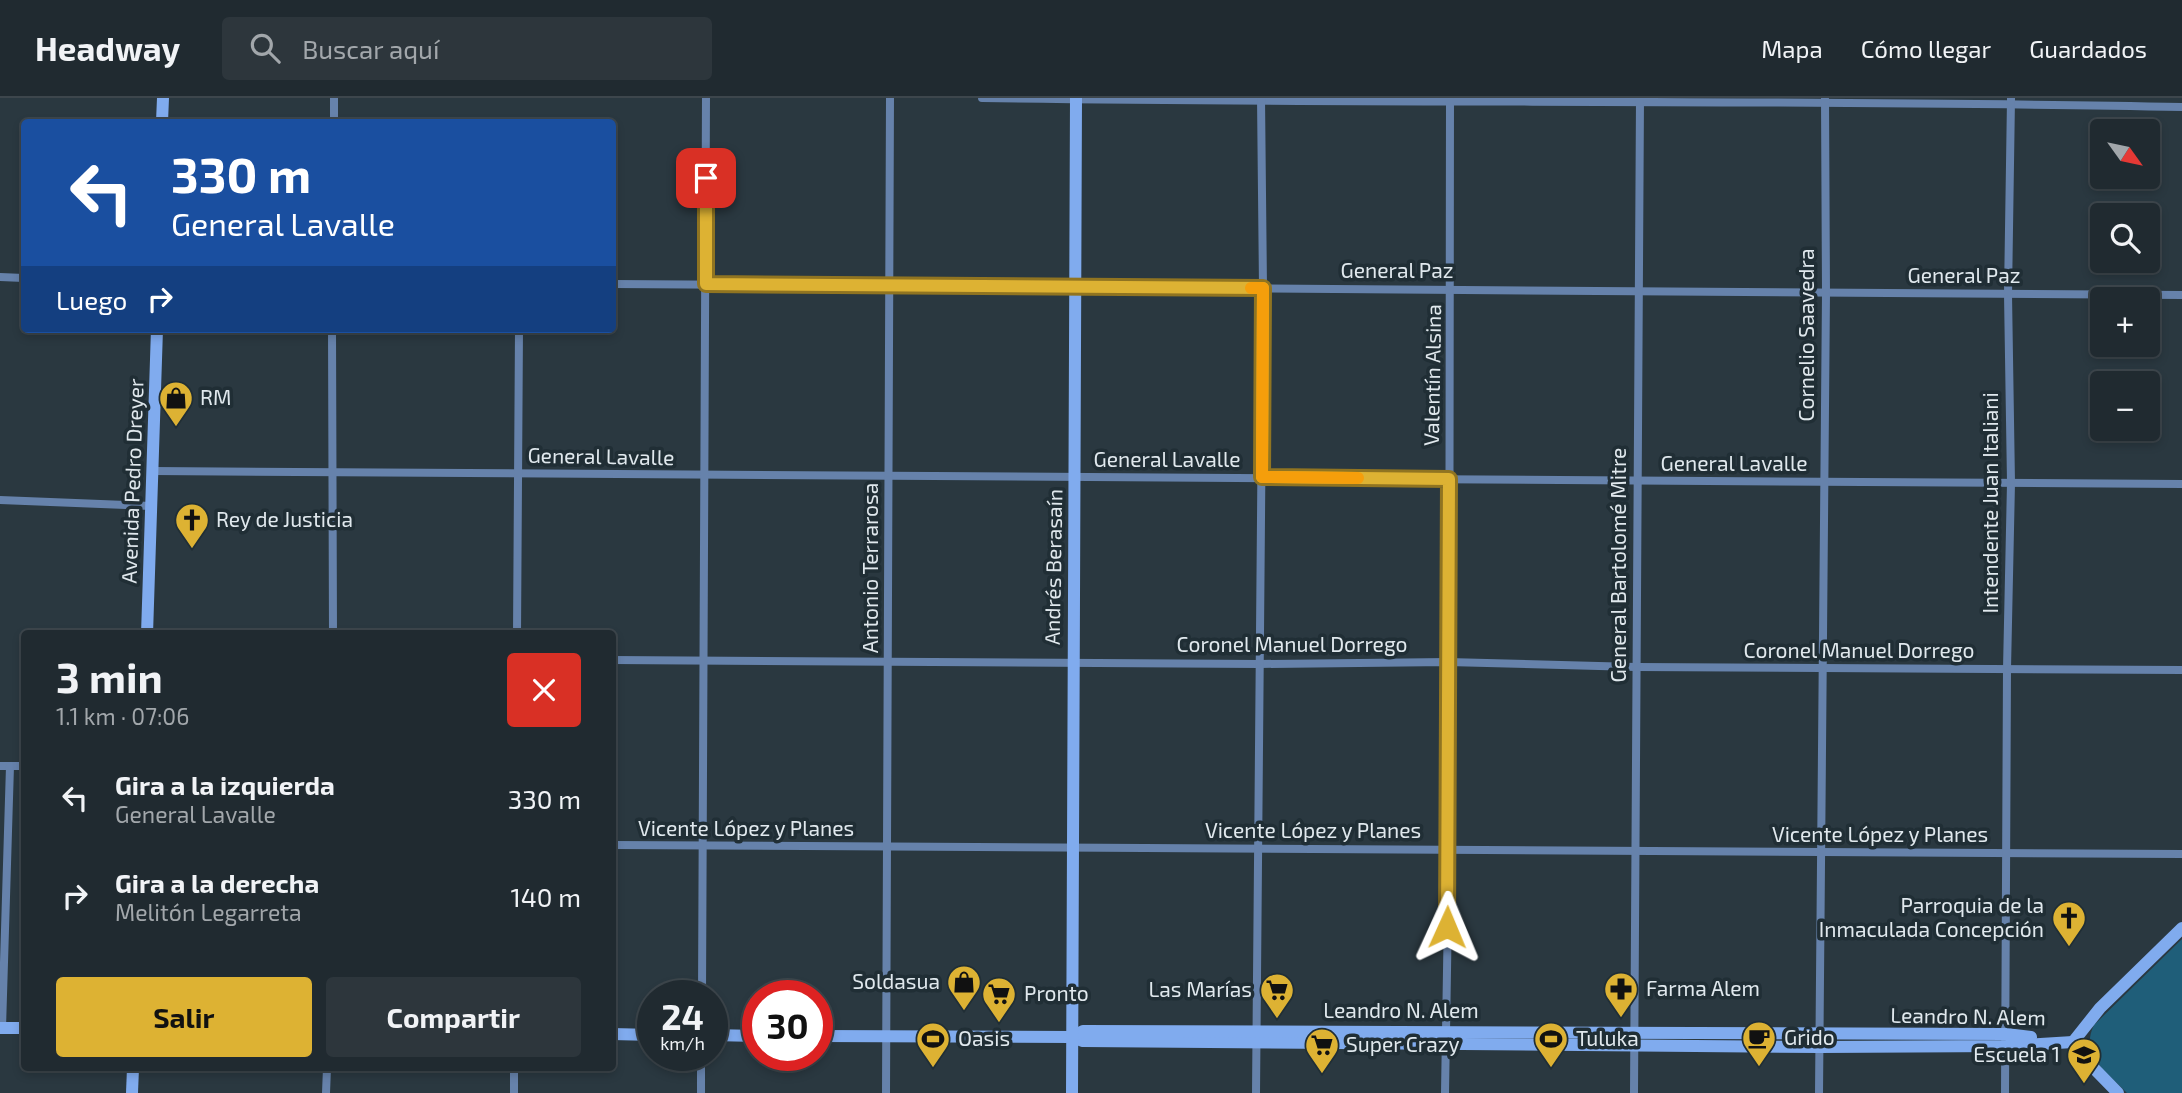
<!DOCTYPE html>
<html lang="es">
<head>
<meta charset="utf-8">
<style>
  body { margin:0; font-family:"Exo 2",sans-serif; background:#2d363c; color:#f1f3f6; height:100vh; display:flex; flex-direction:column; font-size:26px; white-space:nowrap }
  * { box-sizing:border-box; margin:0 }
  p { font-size:23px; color:#a2a7ab }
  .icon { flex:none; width:38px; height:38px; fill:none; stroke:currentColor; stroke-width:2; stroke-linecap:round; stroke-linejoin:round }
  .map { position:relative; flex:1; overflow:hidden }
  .details { position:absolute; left:21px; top:532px; width:595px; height:441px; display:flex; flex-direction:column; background:#202a30; border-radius:7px; box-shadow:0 4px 10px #0003,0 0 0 2px #3d464c }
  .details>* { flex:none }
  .top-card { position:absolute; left:21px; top:21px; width:595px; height:214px; border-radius:7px; box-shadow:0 4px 10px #0003,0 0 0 2px #3d464c; background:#1a4fa0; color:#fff; overflow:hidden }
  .needle { width:46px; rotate:123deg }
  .fabs { position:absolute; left:2090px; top:21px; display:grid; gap:14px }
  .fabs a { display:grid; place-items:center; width:70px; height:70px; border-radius:7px; background:#202a30; box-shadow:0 4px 10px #0003,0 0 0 2px #3d464c; font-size:35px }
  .speed { position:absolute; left:637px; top:882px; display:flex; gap:14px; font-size:35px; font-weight:700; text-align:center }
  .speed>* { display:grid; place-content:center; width:91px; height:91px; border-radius:50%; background:#202a30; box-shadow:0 4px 10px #0003,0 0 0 2px #3d464c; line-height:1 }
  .speed small { font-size:18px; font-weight:400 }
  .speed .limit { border:10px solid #d22; background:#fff; color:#111 }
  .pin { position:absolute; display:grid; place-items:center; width:60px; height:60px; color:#fff; margin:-30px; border-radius:14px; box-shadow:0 4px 10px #0006 }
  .me { position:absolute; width:77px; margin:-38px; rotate:1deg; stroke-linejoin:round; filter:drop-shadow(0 0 5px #0008) }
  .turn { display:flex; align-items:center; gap:24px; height:147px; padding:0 35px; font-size:32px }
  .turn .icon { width:91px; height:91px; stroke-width:2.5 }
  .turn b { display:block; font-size:49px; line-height:60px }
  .then { display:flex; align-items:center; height:66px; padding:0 35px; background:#0003; gap:14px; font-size:26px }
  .round { display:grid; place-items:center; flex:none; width:74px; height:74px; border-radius:7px; background:#2d363c }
  .head { display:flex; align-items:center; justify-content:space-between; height:119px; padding:0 35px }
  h1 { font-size:42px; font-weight:700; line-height:52px }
  .cta { display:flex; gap:14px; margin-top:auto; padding:14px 35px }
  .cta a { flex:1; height:80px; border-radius:7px; background:#ddb233; color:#111; font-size:28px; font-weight:700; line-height:80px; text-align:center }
  .cta a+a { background:#2d363c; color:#f1f3f6 }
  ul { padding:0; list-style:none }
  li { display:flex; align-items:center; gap:21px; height:98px; padding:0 35px }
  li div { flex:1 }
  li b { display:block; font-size:26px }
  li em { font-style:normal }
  header { display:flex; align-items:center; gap:42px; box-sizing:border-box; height:98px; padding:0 35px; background:#202a30; border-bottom:2px solid #3d464c }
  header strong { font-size:33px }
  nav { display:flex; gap:38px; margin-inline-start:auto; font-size:24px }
  .search { width:490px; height:63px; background:#2d363c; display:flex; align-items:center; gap:18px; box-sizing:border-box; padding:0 24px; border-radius:7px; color:#a2a7ab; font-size:26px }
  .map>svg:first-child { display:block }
</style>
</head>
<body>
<header>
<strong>Headway</strong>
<div class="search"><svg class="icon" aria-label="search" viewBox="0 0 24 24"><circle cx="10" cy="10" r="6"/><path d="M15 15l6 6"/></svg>Buscar aquí</div>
<nav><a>Mapa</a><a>Cómo llegar</a><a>Guardados</a></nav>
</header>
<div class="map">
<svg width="2182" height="995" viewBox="0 0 2182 995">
  <rect width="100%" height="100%" fill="#2a3840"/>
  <path fill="#1f5e79" d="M2182,841v154h-55c-19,-20 -48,-38 -33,-68z"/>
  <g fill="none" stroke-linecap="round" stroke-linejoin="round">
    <g stroke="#6682ab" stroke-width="8">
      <path d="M982,0c400,6 800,1 1200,9"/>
      <path d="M334,24v-24"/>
      <path d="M0,179l24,1"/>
      <path d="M612,186l1570,11"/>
      <path d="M332,231l1,305"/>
      <path d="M153,373l2029,13"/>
      <path d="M0,402l151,6"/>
      <path d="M517,536l2,-305"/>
      <path d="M612,562l648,4 188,-2 188,5 546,3"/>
      <path d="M0,668h24"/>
      <path d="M612,747l1570,9"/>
      <path d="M702,898l4,-898"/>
      <path d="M2,930l8,-262"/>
      <path d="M326,995l1,-25"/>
      <path d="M514,995v-25"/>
      <path d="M701,995v-38"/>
      <path d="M886,995l4,-995"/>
      <path d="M1256,995l7,-805 -2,-190"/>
      <path d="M1445,995l4,-244 1,-750"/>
      <path d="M1634,995l6,-994"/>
      <path d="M1819,995l7,-800 -1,-194"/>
      <path d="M2005,995l2,-424 4,-186 -3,-189 3,-195"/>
    </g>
    <g stroke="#80abee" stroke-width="12">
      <path d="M162,24l1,-24"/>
      <path d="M147,536l10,-305"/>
      <path d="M0,930h24"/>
      <path d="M612,936l41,1"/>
      <path d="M712,937l46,1"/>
      <path d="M817,938l255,1 11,4 737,6 186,-1 67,-4"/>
      <path d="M1072,939l11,-6 923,3 25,3"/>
      <path d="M2073,944l27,-34 82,-80"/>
      <path d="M2073,944l4,9 41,42"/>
      <path d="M132,995l1,-25"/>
      <path d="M1072,995l4,-995"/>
    </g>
  </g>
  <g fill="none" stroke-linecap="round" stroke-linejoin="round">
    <g stroke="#907421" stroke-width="18">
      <path id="route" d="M706,80v106l557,4 -1,189 187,2 -2,448"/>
    </g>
    <use href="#route" stroke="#ddb233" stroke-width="12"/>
    <path stroke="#f59e0b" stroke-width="12" d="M1251,190h12l-1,189 96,1"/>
  </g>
  <defs>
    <g id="shop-pin" transform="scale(1.75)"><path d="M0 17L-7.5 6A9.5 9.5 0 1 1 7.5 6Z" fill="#ddb233" stroke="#202e35"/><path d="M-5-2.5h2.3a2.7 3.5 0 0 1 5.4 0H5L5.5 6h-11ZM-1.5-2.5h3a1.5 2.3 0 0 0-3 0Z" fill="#111"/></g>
    <g id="church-pin" transform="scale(1.75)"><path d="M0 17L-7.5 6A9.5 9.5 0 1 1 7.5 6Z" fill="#ddb233" stroke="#202e35"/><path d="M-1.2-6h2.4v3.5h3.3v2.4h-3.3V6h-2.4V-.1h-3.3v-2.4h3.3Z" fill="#111"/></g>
    <g id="pharmacy-pin" transform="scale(1.75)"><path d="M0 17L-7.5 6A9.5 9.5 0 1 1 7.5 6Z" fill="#ddb233" stroke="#202e35"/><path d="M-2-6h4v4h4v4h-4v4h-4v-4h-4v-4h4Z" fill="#111"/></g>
    <g id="supermarket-pin" transform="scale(1.75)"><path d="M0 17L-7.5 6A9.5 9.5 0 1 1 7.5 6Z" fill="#ddb233" stroke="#202e35"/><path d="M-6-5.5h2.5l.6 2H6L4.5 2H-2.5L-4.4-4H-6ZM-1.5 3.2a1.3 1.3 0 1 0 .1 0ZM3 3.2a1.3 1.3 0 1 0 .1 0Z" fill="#111"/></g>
    <g id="cafe-pin" transform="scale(1.75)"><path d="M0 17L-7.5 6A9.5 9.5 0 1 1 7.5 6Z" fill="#ddb233" stroke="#202e35"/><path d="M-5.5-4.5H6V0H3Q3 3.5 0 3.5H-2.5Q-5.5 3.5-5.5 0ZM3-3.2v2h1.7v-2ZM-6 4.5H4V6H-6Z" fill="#111"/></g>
    <g id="stadium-pin" transform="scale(1.75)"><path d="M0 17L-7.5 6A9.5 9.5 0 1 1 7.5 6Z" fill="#ddb233" stroke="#202e35"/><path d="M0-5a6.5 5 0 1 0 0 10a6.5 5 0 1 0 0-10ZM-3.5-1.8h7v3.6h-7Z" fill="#111"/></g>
    <g id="school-pin" transform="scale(1.75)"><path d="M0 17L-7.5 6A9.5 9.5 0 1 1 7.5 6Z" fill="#ddb233" stroke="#202e35"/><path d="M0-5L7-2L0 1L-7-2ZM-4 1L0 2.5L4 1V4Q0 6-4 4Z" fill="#111"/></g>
  </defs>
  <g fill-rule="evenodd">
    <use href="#shop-pin" x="176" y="300"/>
    <use href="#church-pin" x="192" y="422"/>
    <use href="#church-pin" x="2069" y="820"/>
    <use href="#shop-pin" x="964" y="884"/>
    <use href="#pharmacy-pin" x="1621" y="891"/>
    <use href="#supermarket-pin" x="1277" y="892"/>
    <use href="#supermarket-pin" x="999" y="896"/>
    <use href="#cafe-pin" x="1759" y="940"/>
    <use href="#stadium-pin" x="933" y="941"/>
    <use href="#stadium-pin" x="1551" y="941"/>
    <use href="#supermarket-pin" x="1322" y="947"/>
    <use href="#school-pin" x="2084" y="957"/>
  </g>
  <g text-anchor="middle" stroke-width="7" stroke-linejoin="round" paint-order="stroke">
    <g font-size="21" fill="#e0e8ed" stroke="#202e35">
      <text x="1397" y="180">General Paz</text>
      <text x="1964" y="185">General Paz</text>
      <text transform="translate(1807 237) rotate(-90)" y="7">Cornelio Saavedra</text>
      <text transform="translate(1433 277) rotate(-89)" y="7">Valentín Alsina</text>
      <text transform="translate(601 359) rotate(1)" y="7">General Lavalle</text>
      <text x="1167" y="369">General Lavalle</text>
      <text x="1734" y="373">General Lavalle</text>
      <text transform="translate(133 383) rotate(-88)" y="7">Avenida Pedro Dreyer</text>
      <text transform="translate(1991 405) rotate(-90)" y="7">Intendente Juan Italiani</text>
      <text transform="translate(1619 467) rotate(-90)" y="7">General Bartolomé Mitre</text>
      <text transform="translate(1054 469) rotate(-89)" y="7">Andrés Berasaín</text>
      <text transform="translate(871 470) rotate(-90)" y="7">Antonio Terrarosa</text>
      <text x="1292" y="554">Coronel Manuel Dorrego</text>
      <text x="1859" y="560">Coronel Manuel Dorrego</text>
      <text x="746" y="738">Vicente López y Planes</text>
      <text x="1313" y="740">Vicente López y Planes</text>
      <text x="1880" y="744">Vicente López y Planes</text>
      <text x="1401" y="920">Leandro N. Alem</text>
      <text transform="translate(1968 919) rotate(1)" y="7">Leandro N. Alem</text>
    </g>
    <g font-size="21" fill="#e0e8ed" stroke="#202e35" text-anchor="start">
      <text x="200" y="307">RM</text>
      <text x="216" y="429">Rey de Justicia</text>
      <text x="2044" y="815" text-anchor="end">Parroquia de la<tspan x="2044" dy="24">Inmaculada Concepción</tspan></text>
      <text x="940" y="891" text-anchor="end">Soldasua</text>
      <text x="1646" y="898">Farma Alem</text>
      <text x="1252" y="899" text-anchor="end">Las Marías</text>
      <text x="1024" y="903">Pronto</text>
      <text x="1784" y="947">Grido</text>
      <text x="958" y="948">Oasis</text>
      <text x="1576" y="948">Tuluka</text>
      <text x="1346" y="954">Super Crazy</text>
      <text x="2060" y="964" text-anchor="end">Escuela 1</text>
    </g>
  </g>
</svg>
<div class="fabs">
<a><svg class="needle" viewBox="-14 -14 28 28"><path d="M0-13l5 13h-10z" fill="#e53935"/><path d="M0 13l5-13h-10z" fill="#a2a7ab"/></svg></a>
<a><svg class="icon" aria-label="search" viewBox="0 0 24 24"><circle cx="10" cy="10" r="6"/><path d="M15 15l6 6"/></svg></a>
<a>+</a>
<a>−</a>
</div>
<div class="speed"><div>24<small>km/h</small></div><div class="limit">30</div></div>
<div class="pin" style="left:706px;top:80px;background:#d93025"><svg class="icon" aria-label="arrive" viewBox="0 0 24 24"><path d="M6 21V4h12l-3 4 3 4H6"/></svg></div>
<svg class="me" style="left:1447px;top:829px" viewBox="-20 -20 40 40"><path d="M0-17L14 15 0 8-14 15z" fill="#ddb233" stroke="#fff" stroke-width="4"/></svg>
<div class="top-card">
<div class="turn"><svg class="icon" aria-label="left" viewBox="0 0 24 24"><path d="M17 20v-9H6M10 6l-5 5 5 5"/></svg><div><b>330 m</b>General Lavalle</div></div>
<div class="then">Luego<svg class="icon" aria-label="right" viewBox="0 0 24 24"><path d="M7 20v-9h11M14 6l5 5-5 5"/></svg></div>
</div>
<section class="details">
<div class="head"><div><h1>3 min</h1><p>1.1 km · 07:06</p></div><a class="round" style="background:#d93025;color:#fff"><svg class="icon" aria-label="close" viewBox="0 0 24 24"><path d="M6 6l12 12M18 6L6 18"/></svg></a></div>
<ul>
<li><svg class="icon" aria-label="left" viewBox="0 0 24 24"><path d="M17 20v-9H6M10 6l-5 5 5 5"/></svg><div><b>Gira a la izquierda</b><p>General Lavalle</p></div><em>330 m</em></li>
<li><svg class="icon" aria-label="right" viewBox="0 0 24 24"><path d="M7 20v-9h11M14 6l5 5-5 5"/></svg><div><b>Gira a la derecha</b><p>Melitón Legarreta</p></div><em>140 m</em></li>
</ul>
<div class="cta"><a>Salir</a><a>Compartir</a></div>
</section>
</div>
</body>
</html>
